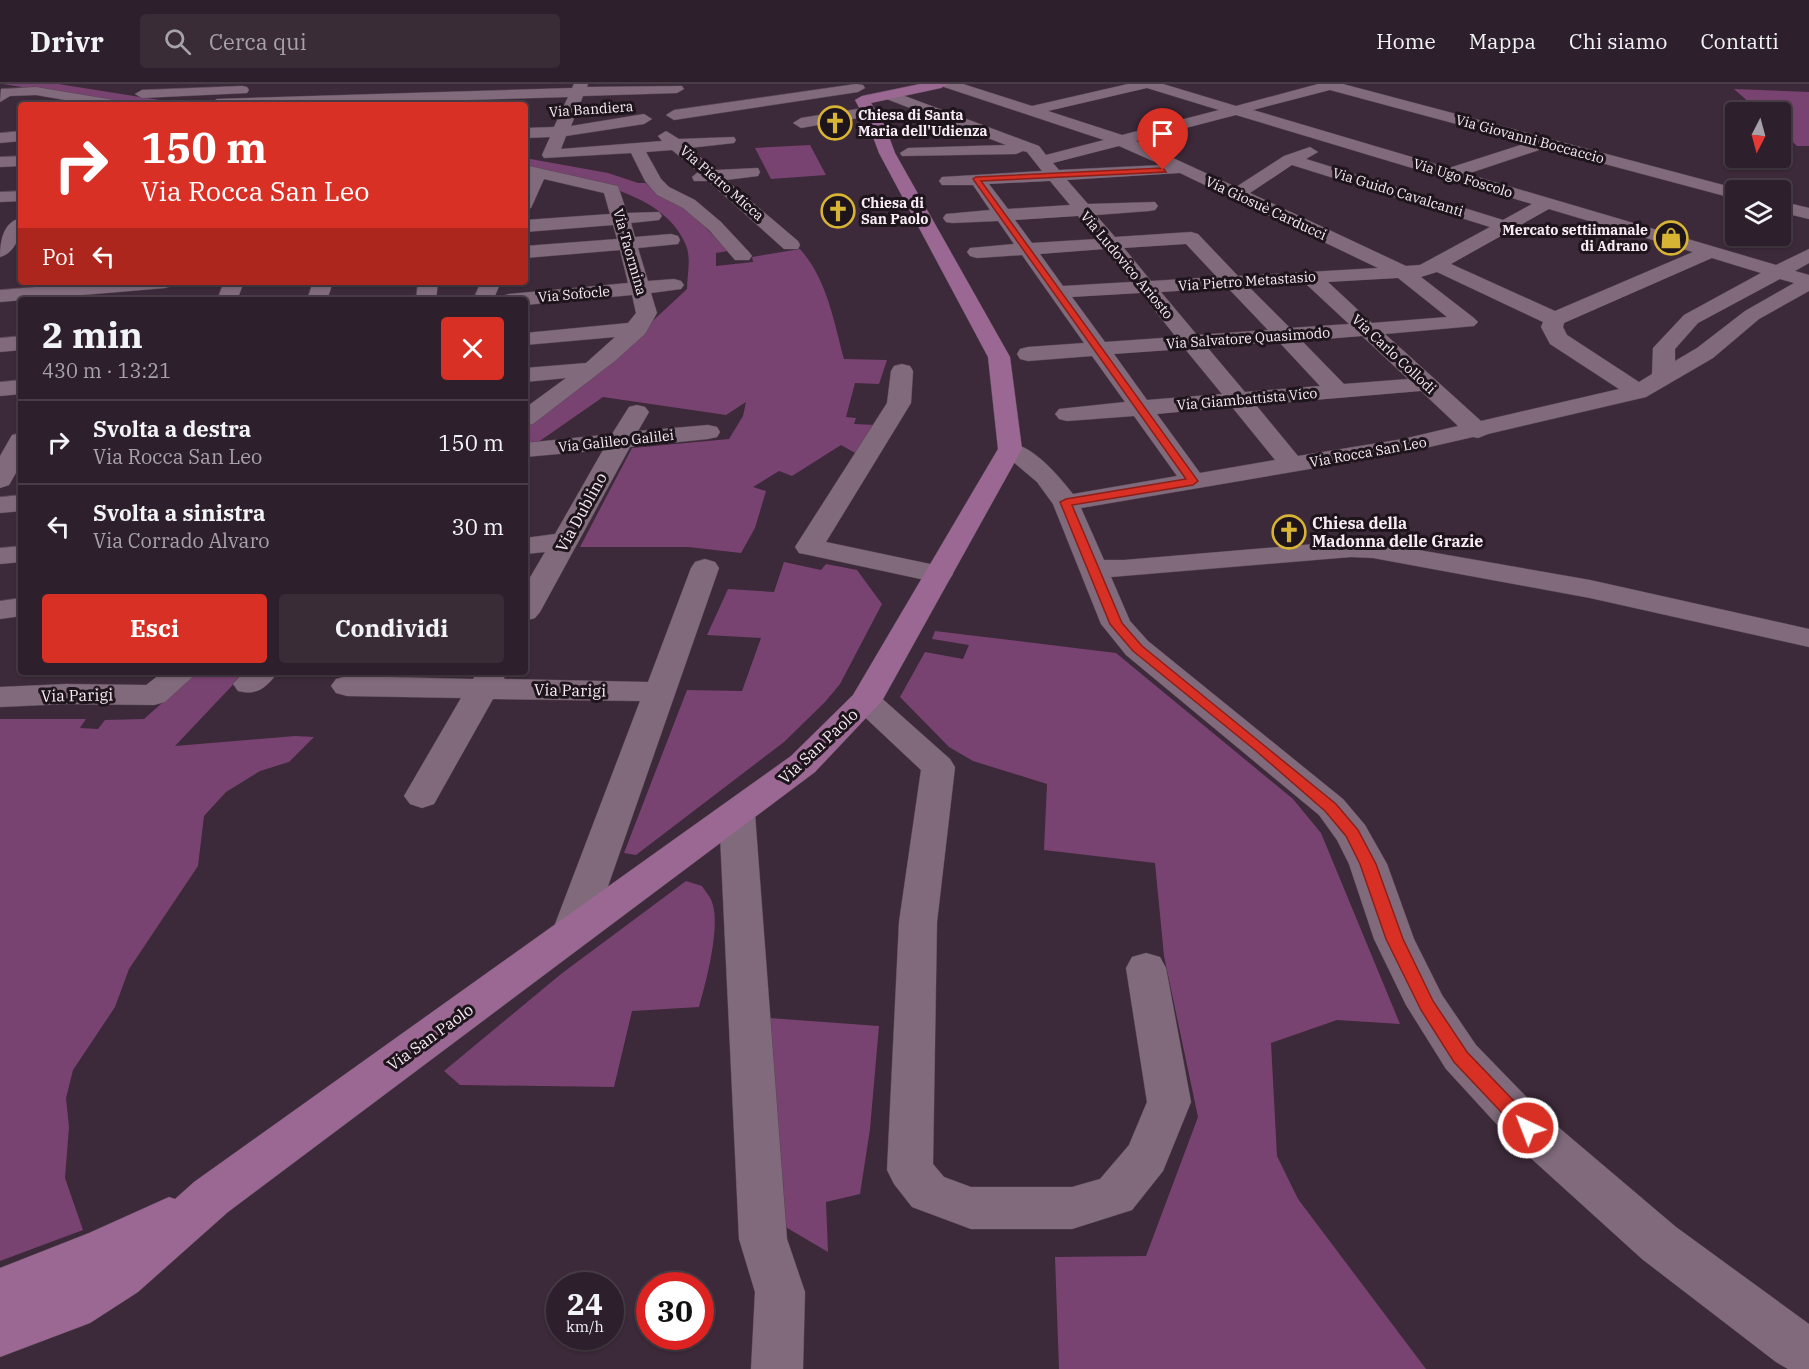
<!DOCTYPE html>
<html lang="it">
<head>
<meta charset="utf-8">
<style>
  body { margin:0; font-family:"IBM Plex Serif",serif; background:#392c37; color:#f1f3f6; height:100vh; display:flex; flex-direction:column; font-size:22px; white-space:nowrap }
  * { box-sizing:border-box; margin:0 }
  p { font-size:20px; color:#a7a2a9 }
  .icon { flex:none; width:33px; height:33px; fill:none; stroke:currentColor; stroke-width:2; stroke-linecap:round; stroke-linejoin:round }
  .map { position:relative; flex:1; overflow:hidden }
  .details { position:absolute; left:18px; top:213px; width:510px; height:378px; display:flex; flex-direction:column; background:#2d1f2b; border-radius:6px; box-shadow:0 2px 4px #0004,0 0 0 2px #483d47 }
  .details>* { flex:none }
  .banner { position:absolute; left:18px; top:18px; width:510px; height:183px; border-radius:6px; box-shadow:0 2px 4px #0004,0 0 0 2px #483d47; background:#d93025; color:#fff; overflow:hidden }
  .needle { width:39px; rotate:186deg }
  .fabs { position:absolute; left:1725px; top:18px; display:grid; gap:12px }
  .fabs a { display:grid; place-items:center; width:66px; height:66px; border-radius:6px; background:#2d1f2b; box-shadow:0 2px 4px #0004,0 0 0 2px #483d47; font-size:30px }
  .speed { position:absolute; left:546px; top:1188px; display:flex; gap:12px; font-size:30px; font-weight:700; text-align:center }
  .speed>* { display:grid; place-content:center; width:78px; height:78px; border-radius:50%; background:#2d1f2b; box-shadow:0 2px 4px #0004,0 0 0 2px #483d47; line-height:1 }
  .speed small { font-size:15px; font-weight:400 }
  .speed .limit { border:9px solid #d22; background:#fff; color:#111 }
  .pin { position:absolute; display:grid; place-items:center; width:51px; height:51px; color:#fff; margin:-62px -26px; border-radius:50% 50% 50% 0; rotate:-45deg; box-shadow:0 0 6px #0007 }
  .pin .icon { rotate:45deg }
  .me { position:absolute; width:66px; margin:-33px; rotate:317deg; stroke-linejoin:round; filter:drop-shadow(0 0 4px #0008) }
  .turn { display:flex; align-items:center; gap:21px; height:126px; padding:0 24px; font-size:27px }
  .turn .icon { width:78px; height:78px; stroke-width:2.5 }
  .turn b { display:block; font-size:42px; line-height:51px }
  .then { display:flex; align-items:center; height:57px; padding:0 24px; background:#0003; gap:12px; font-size:22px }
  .round { display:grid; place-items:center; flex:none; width:63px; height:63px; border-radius:6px; background:#392c37 }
  .overview { display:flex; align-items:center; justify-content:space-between; height:102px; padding:0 24px }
  h1 { font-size:36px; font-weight:800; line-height:45px }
  .action { display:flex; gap:12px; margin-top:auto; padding:12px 24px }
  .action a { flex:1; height:69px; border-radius:6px; background:#d93025; color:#fff; font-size:24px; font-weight:800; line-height:69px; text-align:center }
  .action a+a { background:#392c37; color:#f1f3f6 }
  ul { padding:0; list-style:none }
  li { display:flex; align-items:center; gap:18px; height:84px; padding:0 24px; border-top:2px solid #483d47 }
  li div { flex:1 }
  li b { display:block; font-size:22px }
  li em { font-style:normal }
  header { display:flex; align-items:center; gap:36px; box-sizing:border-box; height:84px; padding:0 30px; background:#2d1f2b; border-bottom:2px solid #483d47 }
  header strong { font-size:28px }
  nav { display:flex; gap:33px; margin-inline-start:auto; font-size:21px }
  .search { width:420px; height:54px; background:#392c37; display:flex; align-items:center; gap:15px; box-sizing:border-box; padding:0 21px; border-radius:6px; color:#a7a2a9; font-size:22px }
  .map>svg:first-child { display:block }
</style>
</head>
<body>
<header>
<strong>Drivr</strong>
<div class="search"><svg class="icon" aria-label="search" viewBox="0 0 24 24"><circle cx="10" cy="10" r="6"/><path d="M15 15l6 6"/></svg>Cerca qui</div>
<nav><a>Home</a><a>Mappa</a><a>Chi siamo</a><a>Contatti</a></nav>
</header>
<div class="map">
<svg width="1809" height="1285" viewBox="0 0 1809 1285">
  <rect width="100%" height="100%" fill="#3c2939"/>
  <g fill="#794371">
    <path d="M3,0h55l133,21h-58z"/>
    <path d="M1734,5l75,3v54h-12l-16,-15 -1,-19h-20z"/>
    <path d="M810,61l16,30 -55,4 -16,-31z"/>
    <path d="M525,74l83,15 30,10h8l8,8 36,20 38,40 -12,2v13l37,-4 -1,-5 48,-8c27,30 34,73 44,110l43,1 -8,24 -24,-1 -9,34 10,1 -2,6 21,1 -20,28 -14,-8 -49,31 -13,-5 -26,16 13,4 -11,37 -14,25 -53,-6h-108l52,-99 97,-9 14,-23 3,-14 -20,13 -123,-18 -69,48h-9v-19l90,-70 72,-67c0,-15 5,-31 -2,-46 -23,-54 -110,-64 -160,-76z"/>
    <path d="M784,478l37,8 5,-6 31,6 25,34 -42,80 -15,18 -41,40 -148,113 -12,-2 63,-163 55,1 19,-53 -54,-3 21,-46 46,3z"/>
    <path d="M935,547l181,22 177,146 28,34 79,191 -63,-4 -66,23 6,113 21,43 128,170h-367l-4,-112 91,-1 52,-139 -34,-161 -9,-93 -111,-13 3,-66 -74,-23 -24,-14 -49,-50 25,-45 38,7 6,-14 -37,-6z"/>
    <path d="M197,588h48l-70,74 120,-10 19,1 -25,25 -29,9 -34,21 -22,24 -6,50 -69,103 -14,38 -42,63 -7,28 3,29 -4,51 18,52 -83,31v-542h86l-6,9 18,1 7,-9 39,-1z"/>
    <path d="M686,797l16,5c3,5 8,10 10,16 9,24 -6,80 -13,105l-67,4 -18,76 -154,-2 -16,-14 117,-97z"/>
    <path d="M769,934l110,8 -9,103 -10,65 -34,8 2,50 -51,-30z"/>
  </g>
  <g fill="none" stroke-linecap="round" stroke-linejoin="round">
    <g stroke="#564653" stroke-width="1">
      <g id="minor">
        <path d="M574,0h14l-1,3 95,-1 2,3 -7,4 -94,3 -12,30 73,-12 8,5 -8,5 -78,12 -5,13 101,-8 -4,-5 8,-5 13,8 55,-2 2,3 -2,3 -45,5 27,22 42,-2 2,4 -2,4 -32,4 72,61 2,4 -2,4h-14l-76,-68h-14l-2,-4 6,-5 -26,-22 -26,2 15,27 8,8 26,13 26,22 28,30 3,4 -3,4h-14l-26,-30 -26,-22 -26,-13 -12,-14 -14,-28 -87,5 -2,-3 8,-18 -25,1v-10l29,-1 14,-30 -272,8h-85l-1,-2 7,-4 355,-11z"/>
        <path d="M856,0l7,1 2,3 -7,4 -184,28 -8,-5 8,-5z"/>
        <path d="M942,0h21l69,22 96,-22h35l73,22 82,-22h25l399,106h-6v9l-191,-51 -78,26 309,91 33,-16v14l-14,8 14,4v16l-50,28 -46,39 -67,39 -158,37 -10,4 -5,-1 -70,16 -322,55 23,52h20l227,-19 22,1 217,38 219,49v18l-219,-49 -217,-40 -22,-1 -240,20 19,44 18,20 195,158 22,26 22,39 27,75 28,56 34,50 68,70 132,112 133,97v45h-21l-12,-7 -134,-103 -130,-118 -66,-72 -40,-64 -32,-66 -25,-75 -12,-24 -18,-25 -193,-160 -25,-31 -48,-120 -16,-22 -39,-33 3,-5c26,-7 57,31 72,50l104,-18 -43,-60 -67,5 -8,-2 -4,-5 4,-5 66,-7 -33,-46 -64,5 -8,-2 -3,-5 3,-5 8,-2 56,-4 -62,-88 -45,3 -7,-2 -3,-4 3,-4 44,-4 -16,-23 -46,2 -6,-1 -3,-4 3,-4 44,-4 -17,-25h-31l-3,-4 3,-4 100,-6 -15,-19 -4,-1 -7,3 -114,2 -2,-3 8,-5 98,-3 -122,-47 -2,-3 7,-4 5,1 145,54 7,9 58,-15 -160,-53zM1147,4l72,22 -97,25 -74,-24zM1330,6l197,53 -78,25 -196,-58zM1236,31l296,89 -29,16 -197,-61 12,-7 -8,-5 -26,9 -48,31 -100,-46zM1119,62l43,19 -103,5 -6,-7zM1292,81l198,62 -70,38 -14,1 -156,-73zM1180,89l198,95 -140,8 -40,-42 -7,-2 -76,5 -19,-22 53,-4 6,-1 3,-4 -3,-4 -67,2 -21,-24zM1050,97l20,24 -62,4 -19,-25zM1549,125l144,43 -138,59 -104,-47zM1078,132l19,23 -65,4 -17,-23zM1186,160l31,33 -66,4 -27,-33zM1105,165l26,33 -68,4 -23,-32zM1712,174l49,15 -77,42 -31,33 -1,26 -13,8 -72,-47 -4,-8 1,-4zM1437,188l106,50 -2,5 9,17 69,45 -138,32 -96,-87 89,-8 4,-4 -4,-4 -53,-41zM1398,194l49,39 -75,6 -44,-41zM1780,195l14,4 -49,28 -48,37 -22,13v-12l23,-26zM1306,200l43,40 -59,4 -41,-41zM1228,204l40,42 -71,5 -36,-43zM1141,209l35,44 -71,5 -33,-45zM1362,252l46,43 -64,5 -42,-43zM1279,258l41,44 -75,6 -38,-45zM1185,265l37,45 -75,6 -33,-46zM1421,307l37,35 -55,13 -105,17 -42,-51zM1232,323l43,53 -75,13 -43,-59z"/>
        <path d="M242,2l5,1 2,3 -2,3 -105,5 -7,-4 7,-4z"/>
        <path d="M36,3l84,14 7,4h-33l-58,-10 -26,1 -10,6 1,-13z"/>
        <path d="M870,23l5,2 3,3 -3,3 -74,13 -8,-5 8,-5z"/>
        <path d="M21,47v10l-21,2v-10z"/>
        <path d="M21,72v10l-21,1v-10z"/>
        <path d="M525,81l93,21 9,27 32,-1 3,4 -3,4 -28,3 4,14 36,-3 7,2 2,4 -2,4 -40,4 10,33 26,-2 7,2 3,4 -3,4 -30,4 6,20 -12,21 -30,27 -82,63 -8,2v-18l41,-30 -41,4v-14l61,-5 29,-26 -90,8v-12l103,-10 8,-10 -4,-18 -107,10v-5h-26l3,-4 7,-2 119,-11 -8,-33 -95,8v-12l92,-7 -4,-14 -88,7v-12l85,-6 -6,-21 -60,-14 -13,29 -6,1v-25l4,-8 -4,-1z"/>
        <path d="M21,107v10l-21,1v-10z"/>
        <path d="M1780,117l29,7v11l-29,-7z"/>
        <path d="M21,134c0,15 -4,34 -21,39 0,-16 3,-35 21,-39z"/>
        <path d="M94,198h81l-3,4 -7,2 -165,14v-12z"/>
        <path d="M224,198h20l-7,18h-20z"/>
        <path d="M313,198h20l-6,18h-20z"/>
        <path d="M418,198h20l-2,18h-20z"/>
        <path d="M481,198h20l-8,18h-20z"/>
        <path d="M21,252v14l-21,2v-14z"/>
        <path d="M902,280l8,2 3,5 -2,32 -85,139 123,26 4,6 -4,6 -10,3 -130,-28 -10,-2 -4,-6 92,-144 4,-32 3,-5z"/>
        <path d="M21,296v14l-21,2v-14z"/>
        <path d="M637,321l8,2 4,5 -11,19 70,-6 9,2 3,5 -3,5 -9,2 -78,8 -90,165 -5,6 -10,3v-35l20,-34 -20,2v-16l30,-4 48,-84 -78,7v-14l87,-9 17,-27z"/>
        <path d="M21,349v31l-12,21 -9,3v-32l12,-21z"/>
        <path d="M21,411v16l-21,2v-16z"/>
        <path d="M21,462v16l-21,2v-16z"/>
        <path d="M705,475l10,3 4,6 -127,364 -6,10 -14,5 -14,-5 -6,-10 88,-231 -147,-2 -59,105 -12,4 -12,-4 -6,-8 57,-98 -114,-2 -11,-3 -5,-7 5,-7 11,-3 126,3 4,-7h28l-1,7 144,3 43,-114 4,-6z"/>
        <path d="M21,514v18l-21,3v-18z"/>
        <path d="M163,588h35l-33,30 -11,3 -88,-1 -66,3v-20l66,-3 80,1z"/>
        <path d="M244,588h34c-11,15 -21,24 -40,19l-5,-7z"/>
        <path d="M866,607l11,3 73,65 5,8 -18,155 -4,242 11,13 27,10h101l28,-8 29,-34 18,-43 -21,-134 6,-11 14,-4 14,4 6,11 25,134 -28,69 -31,39 -60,19h-101l-59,-22 -18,-23 -7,-14 12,-248 22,-152 -66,-62 -5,-7 5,-7z"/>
        <path d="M737,718l13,3 5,9 32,425 18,53 -2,77h-52l4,-77 -16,-53 -20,-425 5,-9z"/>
      </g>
    </g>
    <g stroke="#564653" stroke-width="1">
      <path id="major" d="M920,0h28l-7,4 -70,15 14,23 10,27 115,204 12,92 -140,252 -67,71 -587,440 -90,80 -48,31 -90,34v-89l89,-35 80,-36 6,2 19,-17 597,-426 62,-61 145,-246 -10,-92 -109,-204 -10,-27 -14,-26 7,-4z"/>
    </g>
    <use href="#minor" fill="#806a7b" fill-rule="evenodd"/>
    <use href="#major" fill="#9a6892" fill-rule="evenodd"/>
  </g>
  <path fill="#d93025" stroke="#8d1f18" stroke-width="1.5" d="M1163,84l3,4 -185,9 217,300 -5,4 -121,20 50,118 20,23 194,158 22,26 18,34 27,75 30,62 34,51 68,71 2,5 -2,6 -7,2 -6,-2 -68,-72 -33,-52 -35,-71 -26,-75 -14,-28 -21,-25 -70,-61 -122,-99 -23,-27 -50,-122 6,-3 120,-20 -213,-300 3,-2z"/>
  <defs>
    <g id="church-ring" transform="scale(1.725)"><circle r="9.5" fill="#1e151c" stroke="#d7b434" stroke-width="1.5"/><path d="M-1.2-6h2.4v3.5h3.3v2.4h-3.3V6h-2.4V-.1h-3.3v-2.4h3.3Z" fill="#d7b434"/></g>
    <g id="shop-ring" transform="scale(1.725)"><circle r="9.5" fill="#1e151c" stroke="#d7b434" stroke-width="1.5"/><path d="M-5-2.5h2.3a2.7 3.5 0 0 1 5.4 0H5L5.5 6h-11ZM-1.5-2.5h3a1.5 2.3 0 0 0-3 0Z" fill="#d7b434"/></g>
  </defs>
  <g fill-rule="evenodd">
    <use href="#church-ring" x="835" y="39"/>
    <use href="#church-ring" x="838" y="127"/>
    <use href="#shop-ring" x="1671" y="154"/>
    <use href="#church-ring" x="1289" y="448"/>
  </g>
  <g text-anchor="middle" stroke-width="6" stroke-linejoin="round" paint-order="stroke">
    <g font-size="14" fill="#f8ebf5" stroke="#1e151c">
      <text transform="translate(591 25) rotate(-4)" y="5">Via Bandiera</text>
      <text transform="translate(1530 55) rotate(15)" y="5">Via Giovanni Boccaccio</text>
      <text transform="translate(1463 94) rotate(17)" y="5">Via Ugo Foscolo</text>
      <text transform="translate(722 99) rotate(41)" y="5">Via Pietro Micca</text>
      <text transform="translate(1398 108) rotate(17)" y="5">Via Guido Cavalcanti</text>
      <text transform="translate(1266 124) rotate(25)" y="5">Via Giosuè Carducci</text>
      <text transform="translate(630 168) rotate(74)" y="5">Via Taormina</text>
      <text transform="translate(1127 181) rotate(50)" y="5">Via Ludovico Ariosto</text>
      <text transform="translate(1247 197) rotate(-4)" y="5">Via Pietro Metastasio</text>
      <text transform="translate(574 210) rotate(-5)" y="5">Via Sofocle</text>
      <text transform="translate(1248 254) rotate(-4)" y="5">Via Salvatore Quasimodo</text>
      <text transform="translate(1394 270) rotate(43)" y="5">Via Carlo Collodi</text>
      <text transform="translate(1247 315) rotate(-5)" y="5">Via Giambattista Vico</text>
      <text transform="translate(616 357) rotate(-6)" y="5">Via Galileo Galilei</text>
      <text transform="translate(1368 368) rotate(-10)" y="5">Via Rocca San Leo</text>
    </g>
    <g font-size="14" font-weight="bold" fill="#f8ebf5" stroke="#1e151c" text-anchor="start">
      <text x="858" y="36">Chiesa di Santa<tspan x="858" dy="16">Maria dell'Udienza</tspan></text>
      <text x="861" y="124">Chiesa di<tspan x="861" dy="16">San Paolo</tspan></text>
      <text x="1648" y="151" text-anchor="end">Mercato settiimanale<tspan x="1648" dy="16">di Adrano</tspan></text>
    </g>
    <g font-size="16" fill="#f8ebf5" stroke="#1e151c">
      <text transform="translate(581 428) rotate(-61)" y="6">Via Dublino</text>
      <text transform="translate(570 606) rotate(1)" y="6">Via Parigi</text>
      <text transform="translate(77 611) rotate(-1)" y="6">Via Parigi</text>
      <text transform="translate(818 662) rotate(-43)" y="6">Via San Paolo</text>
      <text transform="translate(430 953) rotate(-36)" y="6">Via San Paolo</text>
    </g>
    <g font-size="16" font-weight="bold" fill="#f8ebf5" stroke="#1e151c" text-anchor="start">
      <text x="1312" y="445">Chiesa della<tspan x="1312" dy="18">Madonna delle Grazie</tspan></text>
    </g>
  </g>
</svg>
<div class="fabs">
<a><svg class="needle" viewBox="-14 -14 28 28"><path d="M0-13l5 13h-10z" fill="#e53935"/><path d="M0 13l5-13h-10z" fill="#a7a2a9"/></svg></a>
<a><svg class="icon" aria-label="layers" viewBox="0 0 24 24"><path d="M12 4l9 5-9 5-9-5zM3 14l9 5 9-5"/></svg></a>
</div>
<div class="speed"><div>24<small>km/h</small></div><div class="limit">30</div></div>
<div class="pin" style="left:1163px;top:86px;background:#d93025"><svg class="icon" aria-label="arrive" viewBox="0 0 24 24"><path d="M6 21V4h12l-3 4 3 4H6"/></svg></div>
<svg class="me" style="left:1528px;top:1044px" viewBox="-20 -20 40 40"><circle r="17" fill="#d93025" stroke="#fff" stroke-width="3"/><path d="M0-11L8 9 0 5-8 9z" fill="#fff"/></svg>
<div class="banner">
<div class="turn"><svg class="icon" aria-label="right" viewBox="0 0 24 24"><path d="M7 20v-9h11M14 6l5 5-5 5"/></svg><div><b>150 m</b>Via Rocca San Leo</div></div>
<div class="then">Poi<svg class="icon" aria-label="left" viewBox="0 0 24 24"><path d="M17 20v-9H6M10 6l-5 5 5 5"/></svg></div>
</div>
<section class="details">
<div class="overview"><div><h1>2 min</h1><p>430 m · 13:21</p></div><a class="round" style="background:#d93025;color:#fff"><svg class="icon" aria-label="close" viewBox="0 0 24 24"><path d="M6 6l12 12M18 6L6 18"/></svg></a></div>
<ul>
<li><svg class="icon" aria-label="right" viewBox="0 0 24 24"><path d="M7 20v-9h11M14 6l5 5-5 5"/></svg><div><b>Svolta a destra</b><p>Via Rocca San Leo</p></div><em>150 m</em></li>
<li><svg class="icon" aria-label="left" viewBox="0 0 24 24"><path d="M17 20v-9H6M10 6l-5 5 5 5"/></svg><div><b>Svolta a sinistra</b><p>Via Corrado Alvaro</p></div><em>30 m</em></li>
</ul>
<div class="action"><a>Esci</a><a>Condividi</a></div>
</section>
</div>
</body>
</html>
